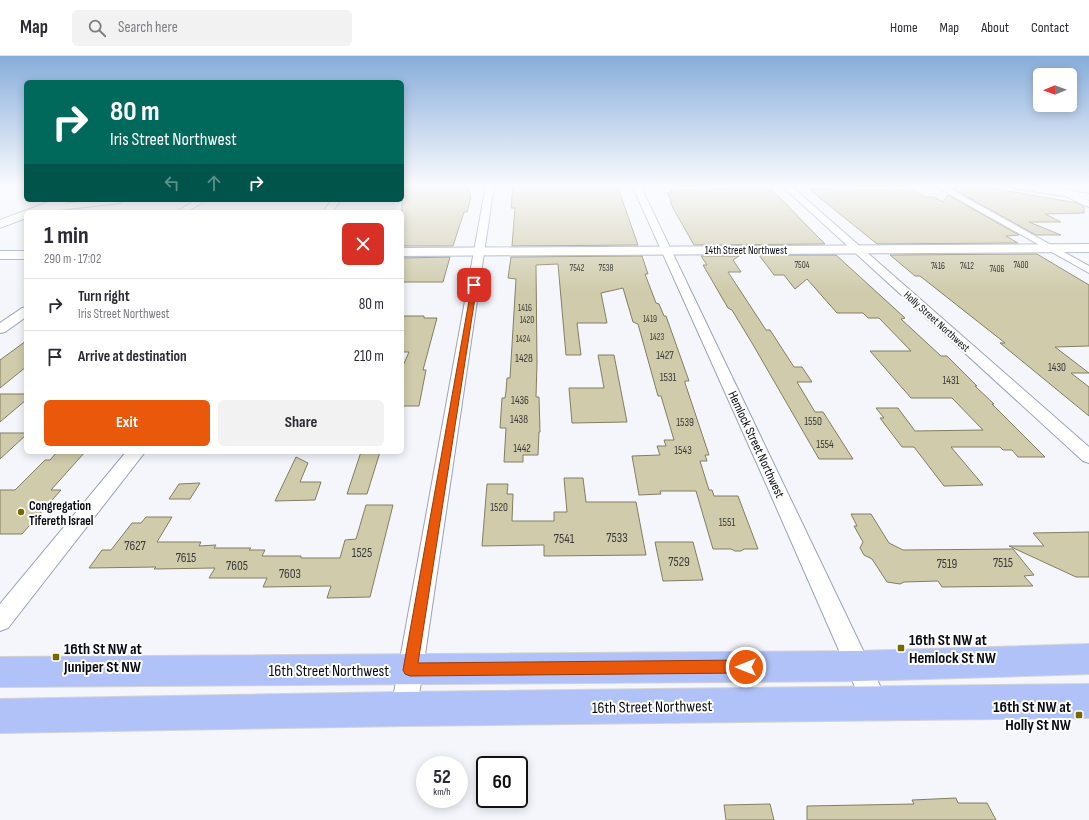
<!DOCTYPE html>
<html lang="en">
<head>
<meta charset="utf-8">
<style>
  body { margin:0; font-family:"Sofia Sans Condensed",sans-serif; background:#f2f2f3; color:#2b2b33; height:100vh; display:flex; flex-direction:column; font-size:15px; white-space:nowrap }
  * { box-sizing:border-box; margin:0 }
  p { font-size:13px; color:#7c7c81 }
  .icon { flex:none; width:22px; height:22px; fill:none; stroke:currentColor; stroke-width:2; stroke-linecap:round; stroke-linejoin:round }
  .map { position:relative; flex:1; overflow:hidden }
  .drawer { position:absolute; left:24px; top:154px; width:380px; height:244px; display:flex; flex-direction:column; background:#fff; border-radius:6px; box-shadow:0 2px 10px #0003 }
  .drawer>* { flex:none }
  .top-card { position:absolute; left:24px; top:24px; width:380px; height:122px; border-radius:6px; box-shadow:0 2px 10px #0003; background:#00695c; color:#fff; overflow:hidden }
  .needle { width:26px; rotate:269deg }
  .controls { position:absolute; left:1033px; top:12px; display:grid; gap:8px }
  .controls a { display:grid; place-items:center; width:44px; height:44px; border-radius:6px; background:#fff; box-shadow:0 2px 10px #0003; font-size:20px }
  .speed { position:absolute; left:416px; top:700px; display:flex; gap:8px; font-size:20px; font-weight:700; text-align:center }
  .speed>* { display:grid; place-content:center; width:52px; height:52px; border-radius:50%; background:#fff; box-shadow:0 2px 10px #0003; line-height:1 }
  .speed small { font-size:10px; font-weight:400 }
  .speed .limit { border:2px solid #111; border-radius:6px; background:#fff; color:#111 }
  .pin { position:absolute; display:grid; place-items:center; width:34px; height:34px; color:#fff; margin:-17px; border-radius:8px; box-shadow:0 2px 6px #0006 }
  .me { position:absolute; width:44px; margin:-22px; rotate:270deg; stroke-linejoin:round; filter:drop-shadow(0 0 3px #0008) }
  .turn { display:flex; align-items:center; gap:14px; height:84px; padding:0 20px; font-size:18px }
  .turn .icon { width:52px; height:52px; stroke-width:2.5 }
  .turn b { display:block; font-size:28px; line-height:34px }
  .lanes { display:flex; align-items:center; height:38px; padding:0 20px; background:#0003; justify-content:center; gap:20px; direction:ltr }
  .lanes .off { opacity:.35 }
  .round { display:grid; place-items:center; flex:none; width:42px; height:42px; border-radius:6px; background:#f2f2f3 }
  .summary { display:flex; align-items:center; justify-content:space-between; height:68px; padding:0 20px }
  h1 { font-size:24px; font-weight:700; line-height:30px }
  .button { display:flex; gap:8px; margin-top:auto; padding:8px 20px }
  .button a { flex:1; height:46px; border-radius:6px; background:#ea580c; color:#fff; font-size:16px; font-weight:700; line-height:46px; text-align:center }
  .button a+a { background:#f2f2f3; color:#2b2b33 }
  ul { padding:0; list-style:none }
  li { display:flex; align-items:center; gap:12px; height:52px; padding:0 20px; border-top:1px solid #e1e1e2 }
  li div { flex:1 }
  li b { display:block; font-size:15px }
  li em { font-style:normal }
  header { display:flex; align-items:center; gap:24px; box-sizing:border-box; height:56px; padding:0 20px; background:#fff; border-bottom:1px solid #e1e1e2 }
  header strong { font-size:19px }
  nav { display:flex; gap:22px; margin-inline-start:auto; font-size:14px }
  .search { width:280px; height:36px; background:#f2f2f3; display:flex; align-items:center; gap:10px; box-sizing:border-box; padding:0 14px; border-radius:6px; color:#7c7c81; font-size:15px }
  .map>svg:first-child { display:block }
</style>
</head>
<body>
<header>
<strong>Map</strong>
<div class="search"><svg class="icon" aria-label="search" viewBox="0 0 24 24"><circle cx="10" cy="10" r="6"/><path d="M15 15l6 6"/></svg>Search here</div>
<nav><a>Home</a><a>Map</a><a>About</a><a>Contact</a></nav>
</header>
<div class="map">
<svg width="1089" height="764" viewBox="0 0 1089 764">
  <rect width="100%" height="100%" fill="#f4f6fc"/>
  <g fill="#cfcbab" stroke="#827e61">
    <path d="M402,129h65l4,12 -4,15h-3l-11,34h-51z"/>
    <path d="M513,129h104l21,60 -126,1 3,-38h-4z"/>
    <path d="M726,129h36l5,4h4l54,55 -131,1 -20,-35 -4,-9h2l-5,-8h5l-2,-3 60,-1z"/>
    <path d="M956,129h17l104,18 7,4v6l-39,1 16,8h-32l32,13h-25l-83,-46z"/>
    <path d="M809,133l105,1 11,7h9l9,5 5,-7 71,40 -13,1 12,7 -141,1z"/>
    <path d="M1037,198l52,31v61l-34,1 34,26h-18l18,14v29l-89,-73h5l-85,-67h-5l-25,-21z"/>
    <path d="M759,199h77l69,63 -4,1 40,37h6l30,30h-2l19,18h-2l53,53h-27l-6,-7h-9l-3,-3h-49l32,38 -39,1 -30,-39h-12l-22,-29h4l-8,-10h22l17,23 68,-1 -31,-32h-41l-41,-47h41l-32,-33h-11l-5,-5h-26l-30,-34 -12,10 -11,-14h-10z"/>
    <path d="M642,200l6,18h-3l11,29 3,1 5,12h2l23,65h-4v2l24,72h-4l2,6h-7l9,29h3l2,6h24l20,53h-14l-3,2h-6l-4,-2h-18l-17,-58h-36l1,3 -22,1 -7,-39 28,-1 -3,-9h9l-2,-6h10l-13,-44h-3l-20,-72 -5,-2 -10,-34 -22,5 6,30h-30l4,32h-15l-8,-91 -22,1 1,98 -1,34h3l1,35h-1l-1,23h-15v7h-19l2,-34h-6l2,-30h3l1,-7 1,-13h3l6,-99 -8,-1 3,-21z"/>
    <path d="M701,200h38l-6,4 8,12h-13l38,58h4l24,37h8l10,15h-15l18,30h8l30,47h-34l-67,-116 -20,-33 -4,-2 -25,-43h4z"/>
    <path d="M450,201l-7,25h-41v-24z"/>
    <path d="M402,260h22v2h13l-14,52h3l-7,36h-17v-38l7,-16h-7z"/>
    <path d="M26,285v26l-26,21v-28z"/>
    <path d="M598,299h16l13,67 -55,1 -3,-35h35z"/>
    <path d="M0,338h26v6l-26,22z"/>
    <path d="M0,377h26v2l-26,24z"/>
    <path d="M57,396h28l-34,38h10l-39,44h-22v-44h15l30,-30h5z"/>
    <path d="M361,396h19l-13,42h-20z"/>
    <path d="M296,401l12,6 -8,19h21l-6,18 -40,1z"/>
    <path d="M564,422h19l3,24h50l10,53 -102,1v-11l-62,1 5,-62h21l-1,10h6l-1,27h42v-9h13z"/>
    <path d="M200,427l-10,16h-21l10,-15z"/>
    <path d="M366,449h27l-23,92 -43,1 4,-12 -68,1 4,-9h-58l6,-10 -61,1 2,-2 -67,1 13,-18h9l21,-27h9l5,-6h26l-15,25h44l-2,4 17,-1 -2,3h37l-2,2h16l-3,6h39v2h39l5,-18 11,-1z"/>
    <path d="M851,458h20l18,29 14,7 110,-1 21,26 -10,1 9,10 -91,1 -4,-6 -34,1 -4,2 -13,-2 -15,-23 -8,-4 -4,-7 3,-6 -9,-16h3z"/>
    <path d="M1089,476v45h-13l-67,-31h35l-11,-13z"/>
    <path d="M655,486h38l10,38 -40,1z"/>
    <path d="M956,742l2,5h29l9,17h-189v-14l107,-2 -2,-4z"/>
    <path d="M770,748l4,16h-48l-2,-15z"/>
  </g>
  <g fill="none" stroke-linecap="round" stroke-linejoin="round">
    <g stroke="#97a2be" stroke-width="2">
      <g id="street">
        <path d="M486,129h8l-77,524 -4,9 -9,4 -9,-4 -4,-9z"/>
        <path d="M632,129h8l244,509 4,9 -4,9 -9,4 -9,-4 -107,-244z"/>
        <path d="M781,129h9l299,262v16l-6,-2z"/>
        <path d="M933,129h10l146,81v7z"/>
        <path d="M1041,129h11l37,16v6z"/>
        <path d="M98,144h26l-4,3 -78,9h-9l-1,-2 4,-3z"/>
        <path d="M196,144h10l-19,12h-11z"/>
        <path d="M332,144h9l-9,12h-9z"/>
        <path d="M26,251v10l-21,15 -5,1v-10l22,-15z"/>
        <path d="M126,396h19l-137,176 -8,3v-27z"/>
      </g>
    </g>
    <g stroke="#97a2be" stroke-width="2">
      <g id="secondary">
        <path d="M1007,129h26l56,9v6l-77,-12z"/>
        <path d="M54,144h16l-2,2 -25,10h-17v6l-26,10v-8z"/>
        <path d="M1089,188v8l-687,4v-8z"/>
        <rect x="0" y="195" width="26" height="8"/>
      </g>
    </g>
    <g stroke="#d3d3d5" stroke-width="2">
      <g id="primary">
        <path d="M1089,588v30l-231,7 -858,6v-30l858,-6z"/>
        <path d="M1089,628v34l-685,8 -404,7v-34l404,-7z"/>
      </g>
    </g>
    <use href="#street" fill="#fff" fill-rule="evenodd"/>
    <use href="#secondary" fill="#fff" fill-rule="evenodd"/>
    <use href="#primary" fill="#b0c2f7" fill-rule="evenodd"/>
  </g>
  <linearGradient id="sky" x2="0" y2="1"><stop stop-color="#87adda"/><stop offset="0.55" stop-color="#fafbfe"/><stop offset="1" stop-color="#fafbfe" stop-opacity="0"/></linearGradient>
  <rect width="1089" height="236" fill="url(#sky)"/>
  <path fill="#ea580c" stroke="#983908" d="M472,228l5,1 -59,378 328,-3 4,2 2,5 -2,4 -4,2 -336,3 -5,-2 -2,-4z"/>
  <g fill="#766900" stroke="#fff" stroke-width="1.5">
    <circle cx="21" cy="456" r="4"/>
    <rect x="897" y="588" width="8" height="8" rx="2"/>
    <rect x="52" y="597" width="8" height="8" rx="2"/>
    <rect x="1075" y="655" width="8" height="8" rx="2"/>
  </g>
  <g text-anchor="middle" stroke-width="4" stroke-linejoin="round" paint-order="stroke">
    <g font-size="9" fill="#3a3b3a">
      <text x="802" y="212">7504</text>
      <text x="1021" y="212">7400</text>
      <text x="938" y="213">7416</text>
      <text x="967" y="213">7412</text>
      <text x="577" y="215">7542</text>
      <text x="606" y="215">7538</text>
      <text x="997" y="216">7406</text>
      <text x="525" y="255">1416</text>
      <text x="650" y="266">1419</text>
      <text x="527" y="267">1420</text>
      <text x="657" y="284">1423</text>
      <text x="523" y="286">1424</text>
    </g>
    <g font-size="11" fill="#080b14" stroke="#fff">
      <text x="746" y="198">14th Street Northwest</text>
      <text transform="translate(937 265) rotate(42)" y="4">Holly Street Northwest</text>
    </g>
    <g font-size="11" fill="#3a3b3a">
      <text x="665" y="303">1427</text>
      <text x="524" y="306">1428</text>
      <text x="1057" y="315">1430</text>
      <text x="668" y="325">1531</text>
      <text x="951" y="328">1431</text>
      <text x="520" y="348">1436</text>
      <text x="519" y="367">1438</text>
      <text x="813" y="369">1550</text>
      <text x="685" y="370">1539</text>
      <text x="825" y="392">1554</text>
      <text x="522" y="396">1442</text>
      <text x="683" y="398">1543</text>
      <text x="499" y="455">1520</text>
      <text x="727" y="470">1551</text>
    </g>
    <g font-size="13" fill="#080b14" stroke="#fff">
      <text transform="translate(757 388) rotate(65)" y="5">Hemlock Street Northwest</text>
    </g>
    <g font-size="13" font-weight="bold" fill="#080b14" stroke="#fff" text-anchor="start">
      <text x="29" y="454">Congregation<tspan x="29" dy="15">Tifereth Israel</tspan></text>
    </g>
    <g font-size="13" fill="#3a3b3a">
      <text x="617" y="486">7533</text>
      <text x="564" y="487">7541</text>
      <text x="135" y="494">7627</text>
      <text x="362" y="501">1525</text>
      <text x="186" y="506">7615</text>
      <text x="679" y="510">7529</text>
      <text x="1003" y="511">7515</text>
      <text x="947" y="512">7519</text>
      <text x="237" y="514">7605</text>
      <text x="290" y="522">7603</text>
    </g>
    <g font-size="16" font-weight="bold" fill="#080b14" stroke="#fff" text-anchor="start">
      <text x="909" y="589">16th St NW at<tspan x="909" dy="18">Hemlock St NW</tspan></text>
      <text x="64" y="598">16th St NW at<tspan x="64" dy="18">Juniper St NW</tspan></text>
      <text x="1071" y="656" text-anchor="end">16th St NW at<tspan x="1071" dy="18">Holly St NW</tspan></text>
    </g>
    <g font-size="16" fill="#080b14" stroke="#fff">
      <text x="329" y="620">16th Street Northwest</text>
      <text transform="translate(652 650) rotate(-1)" y="6">16th Street Northwest</text>
    </g>
  </g>
</svg>
<div class="controls">
<a><svg class="needle" viewBox="-14 -14 28 28"><path d="M0-13l5 13h-10z" fill="#e53935"/><path d="M0 13l5-13h-10z" fill="#7c7c81"/></svg></a>
</div>
<div class="speed"><div>52<small>km/h</small></div><div class="limit">60</div></div>
<div class="pin" style="left:474px;top:229px;background:#d93025"><svg class="icon" aria-label="arrive" viewBox="0 0 24 24"><path d="M6 21V4h12l-3 4 3 4H6"/></svg></div>
<svg class="me" style="left:746px;top:611px" viewBox="-20 -20 40 40"><circle r="17" fill="#ea580c" stroke="#fff" stroke-width="3"/><path d="M0-11L8 9 0 5-8 9z" fill="#fff"/></svg>
<div class="top-card">
<div class="turn"><svg class="icon" aria-label="right" viewBox="0 0 24 24"><path d="M7 20v-9h11M14 6l5 5-5 5"/></svg><div><b>80 m</b>Iris Street Northwest</div></div>
<div class="lanes"><svg class="icon off" aria-label="left" viewBox="0 0 24 24"><path d="M17 20v-9H6M10 6l-5 5 5 5"/></svg><svg class="icon off" aria-label="ahead" viewBox="0 0 24 24"><path d="M12 20V5M6 11l6-6 6 6"/></svg><svg class="icon" aria-label="right" viewBox="0 0 24 24"><path d="M7 20v-9h11M14 6l5 5-5 5"/></svg></div>
</div>
<section class="drawer">
<div class="summary"><div><h1>1 min</h1><p>290 m · 17:02</p></div><a class="round" style="background:#d93025;color:#fff"><svg class="icon" aria-label="close" viewBox="0 0 24 24"><path d="M6 6l12 12M18 6L6 18"/></svg></a></div>
<ul>
<li><svg class="icon" aria-label="right" viewBox="0 0 24 24"><path d="M7 20v-9h11M14 6l5 5-5 5"/></svg><div><b>Turn right</b><p>Iris Street Northwest</p></div><em>80 m</em></li>
<li><svg class="icon" aria-label="arrive" viewBox="0 0 24 24"><path d="M6 21V4h12l-3 4 3 4H6"/></svg><div><b>Arrive at destination</b></div><em>210 m</em></li>
</ul>
<div class="button"><a>Exit</a><a>Share</a></div>
</section>
</div>
</body>
</html>
